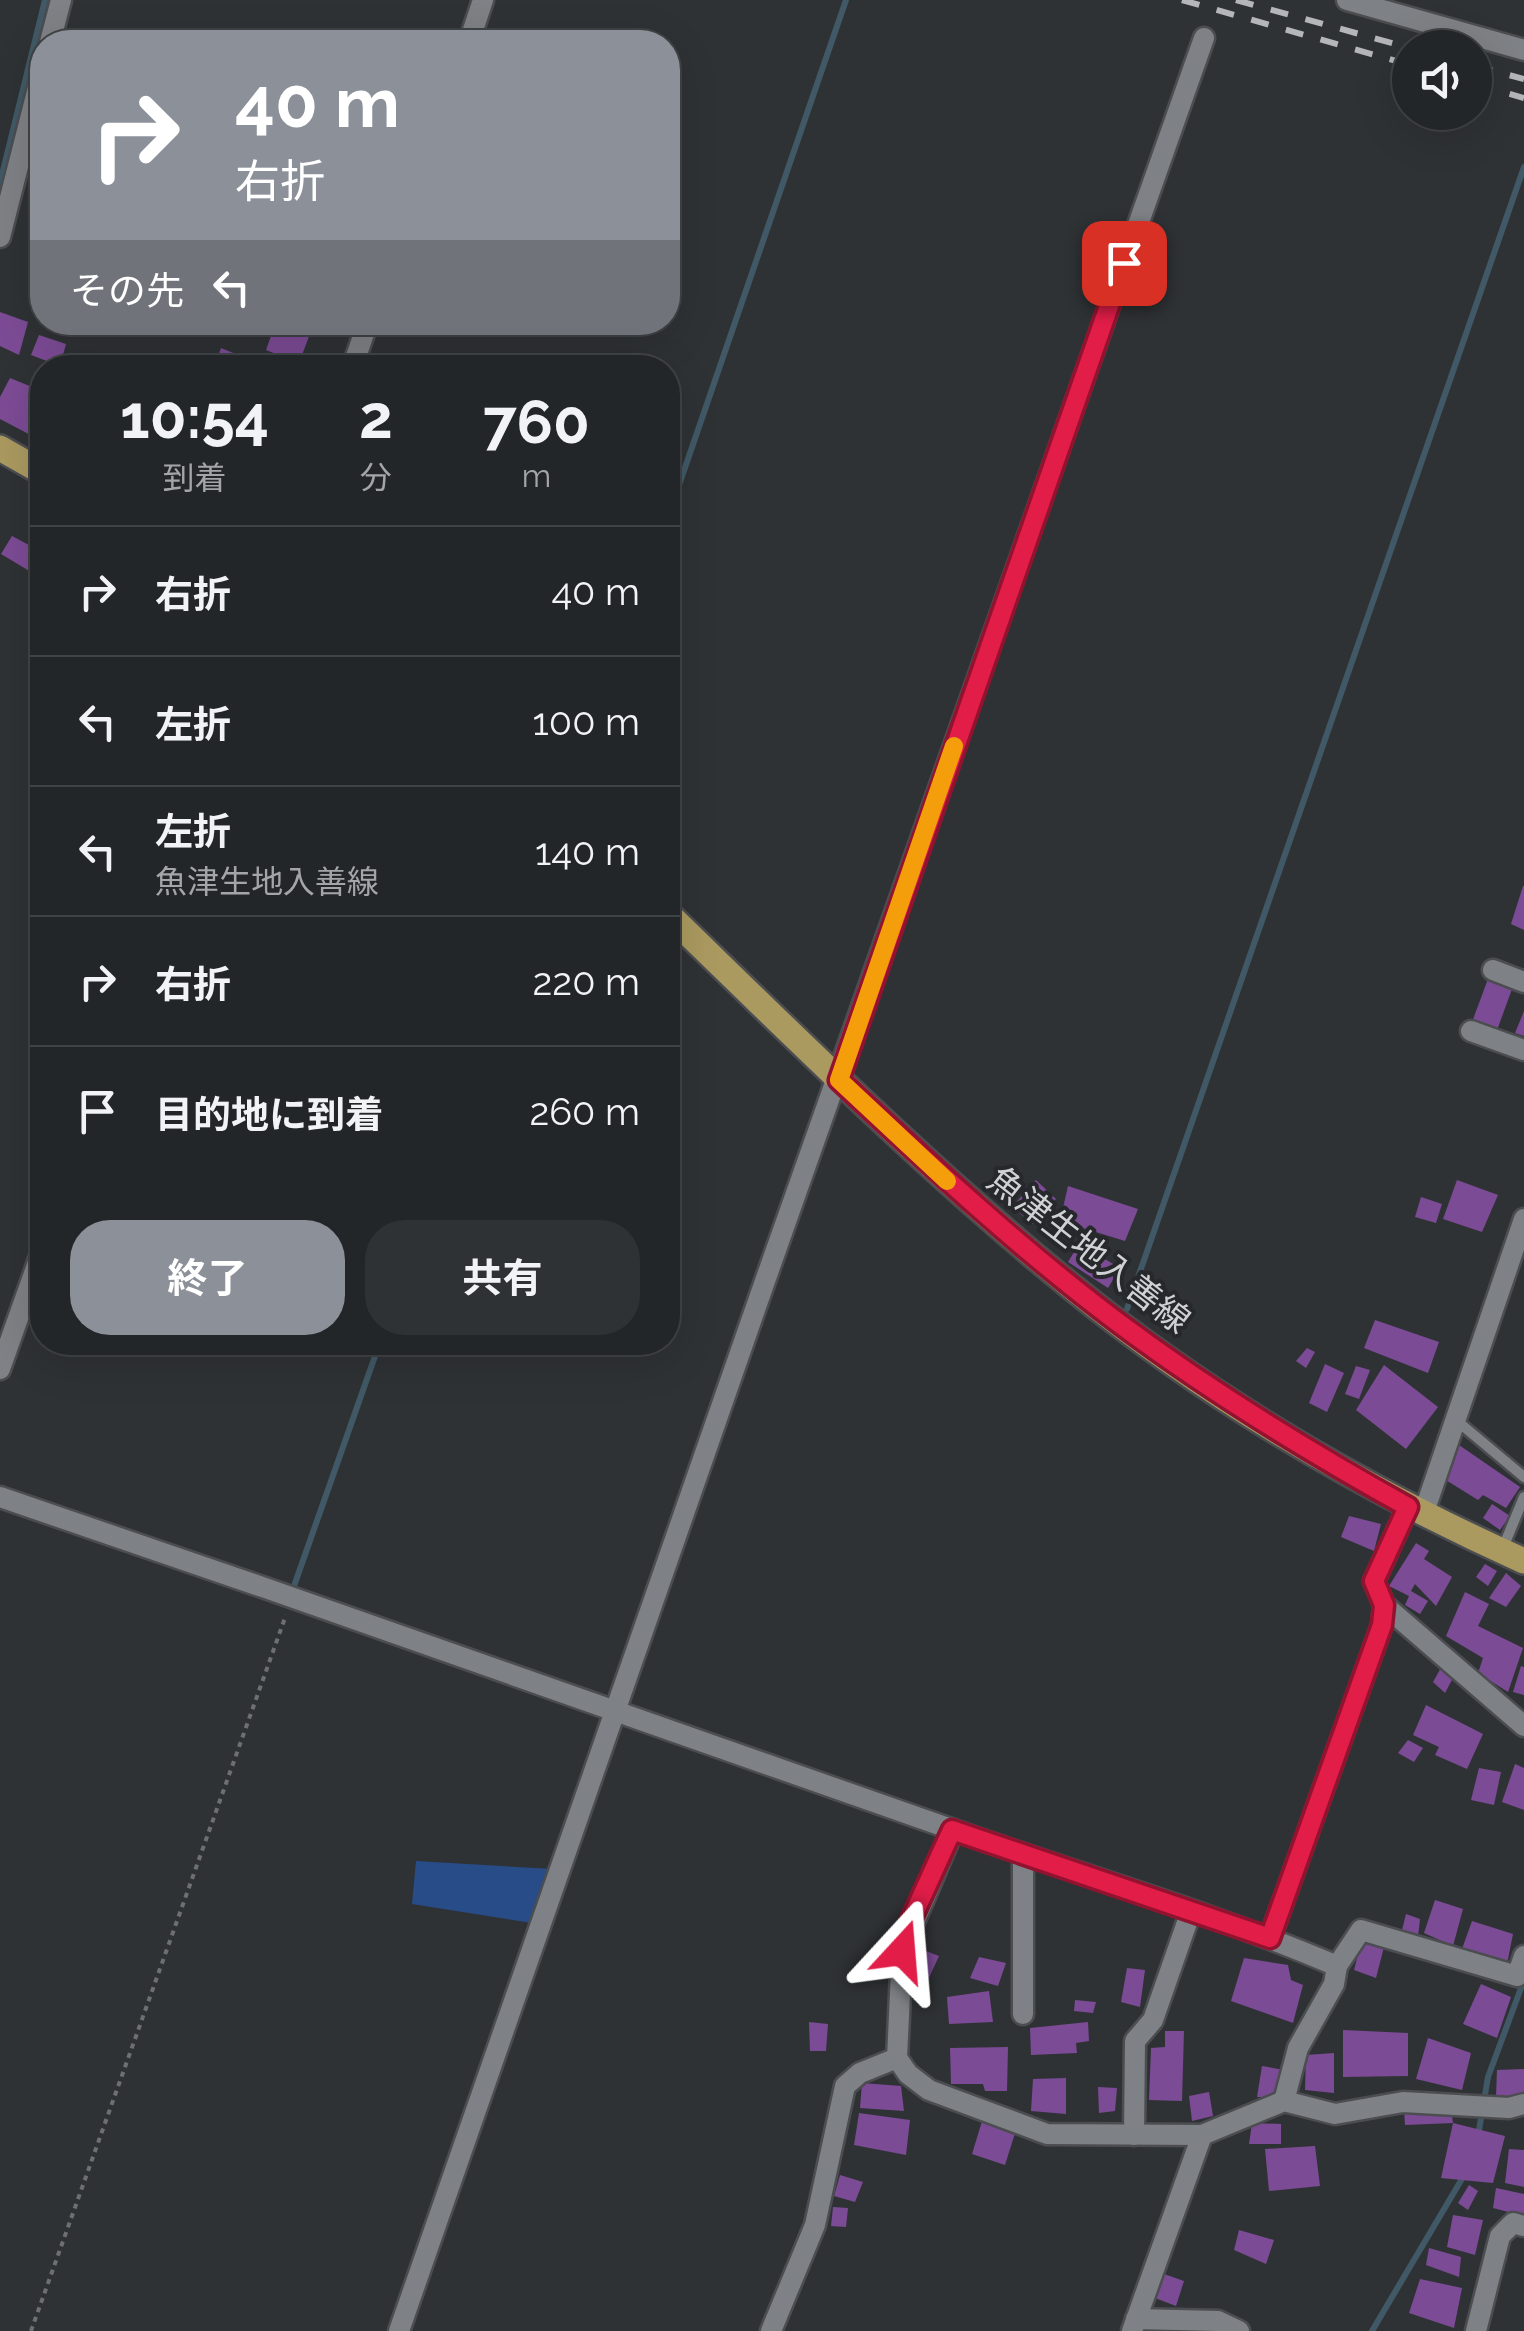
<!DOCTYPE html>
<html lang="ja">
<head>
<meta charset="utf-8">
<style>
  body { margin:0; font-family:Raleway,"Noto Sans JP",sans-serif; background:#2f3234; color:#f1f3f6; height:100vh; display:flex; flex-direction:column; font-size:38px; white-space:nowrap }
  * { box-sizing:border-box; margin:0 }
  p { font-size:32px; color:#a3a5a8 }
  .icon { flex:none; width:55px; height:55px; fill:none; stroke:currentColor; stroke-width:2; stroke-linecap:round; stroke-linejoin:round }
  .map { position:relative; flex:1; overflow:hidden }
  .details { position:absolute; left:30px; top:355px; width:650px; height:1000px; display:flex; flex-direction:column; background:#232628; border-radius:40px; box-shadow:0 10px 40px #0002,0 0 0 2px #404345 }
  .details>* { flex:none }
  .banner { position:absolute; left:30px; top:30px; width:650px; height:305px; border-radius:40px; box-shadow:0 10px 40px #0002,0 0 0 2px #404345; background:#8c9099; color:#fff; overflow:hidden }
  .tools { position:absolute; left:1392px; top:30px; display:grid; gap:20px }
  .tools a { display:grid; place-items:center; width:100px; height:100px; border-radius:50%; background:#232628; box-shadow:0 10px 40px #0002,0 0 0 2px #404345; font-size:50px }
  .pin { position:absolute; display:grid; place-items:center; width:85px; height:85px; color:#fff; margin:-42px; border-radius:20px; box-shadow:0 5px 15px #0006 }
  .me { position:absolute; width:110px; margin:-55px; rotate:19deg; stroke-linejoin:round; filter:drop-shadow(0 0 8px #0008) }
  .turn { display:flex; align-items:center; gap:35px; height:210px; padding:0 40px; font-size:45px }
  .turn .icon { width:130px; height:130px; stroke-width:2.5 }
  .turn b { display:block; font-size:70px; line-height:85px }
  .then { display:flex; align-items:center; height:95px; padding:0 40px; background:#0003; gap:20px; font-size:38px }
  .eta { display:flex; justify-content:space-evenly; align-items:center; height:170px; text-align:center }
  .eta b { font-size:60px; font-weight:700; line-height:70px }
  .action { display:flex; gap:20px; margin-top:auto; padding:20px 40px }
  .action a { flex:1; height:115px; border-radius:40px; background:#8c9099; color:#fff; font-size:40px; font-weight:700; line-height:115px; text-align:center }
  .action a+a { background:#2f3234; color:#f1f3f6 }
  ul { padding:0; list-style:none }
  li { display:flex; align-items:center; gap:30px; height:130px; padding:0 40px; border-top:2px solid #404345 }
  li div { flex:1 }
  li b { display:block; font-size:38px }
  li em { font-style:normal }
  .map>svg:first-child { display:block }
</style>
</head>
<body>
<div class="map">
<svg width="1524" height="2331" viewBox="0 0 1524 2331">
  <rect width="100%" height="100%" fill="#2f3235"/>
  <path fill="#274c88" d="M416,1861l136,8 -20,54 -120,-19z"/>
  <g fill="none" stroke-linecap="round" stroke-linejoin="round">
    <g stroke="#415966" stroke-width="6">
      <path d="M0,183l45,-183"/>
      <path d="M668,517l178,-517"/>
      <path d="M1127,1309l397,-1142"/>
      <path d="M294,1586l86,-244"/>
      <path d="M1478,2136l10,-59 36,-97"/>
      <path d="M1372,2331l94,-159"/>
    </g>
  </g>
  <g fill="#7c4b95">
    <path d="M0,312l28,10 -9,33 -19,-9z"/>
    <path d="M276,322l35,9 -12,32 -33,-13z"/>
    <path d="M39,335l27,9 -6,22 -29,-11z"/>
    <path d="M221,348l47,19v1h-54z"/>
    <path d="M10,378l32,13v50l-42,-22v-22z"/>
    <path d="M12,536l30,16 -1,26 -40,-24z"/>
    <path d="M1523,886h1v44l-13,-6z"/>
    <path d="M1488,979l24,10 -16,44 -24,-11z"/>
    <path d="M1524,1011v25l-9,-3z"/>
    <path d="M1036,1180l20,19 -23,25 -21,-17z"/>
    <path d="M1457,1180l41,15 -16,37 -39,-13z"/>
    <path d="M1068,1186l70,23 -13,32 -65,-20z"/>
    <path d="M1421,1197l21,7 -6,19 -21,-6z"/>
    <path d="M1079,1244l41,24 -12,20 -40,-26z"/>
    <path d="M1375,1320l64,22 -11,31 -64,-25z"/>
    <path d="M1307,1348l8,4 -9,16 -10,-7z"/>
    <path d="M1325,1364l19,9 -17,39 -18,-9z"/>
    <path d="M1384,1365l54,42 -32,42 -50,-39z"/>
    <path d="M1356,1366l14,4 -11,29 -14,-5z"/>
    <path d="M1459,1445l61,42 -14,21 -23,-13 -5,5 -37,-23z"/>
    <path d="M1492,1504l18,12 -10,14 -17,-12z"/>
    <path d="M1349,1516l32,8 -7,27 -33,-14z"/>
    <path d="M1416,1543l13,8 -5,8 28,18 -16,29 -21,-22 -4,7 17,10 -8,13 -15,-9 4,-9 -20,-10z"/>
    <path d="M1485,1564l12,7 -9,15 -12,-9z"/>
    <path d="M1506,1573l15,13 -15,21 -17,-9z"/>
    <path d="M1465,1592l24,12 -11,22 45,22 -15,44 -30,-19 5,-15 -37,-22z"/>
    <path d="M1442,1666l12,10 -9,17 -12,-11z"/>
    <path d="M1521,1666l3,1v28l-11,-3z"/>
    <path d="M1426,1705l57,29 -16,35 -32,-14 4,-8 -26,-12z"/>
    <path d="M1408,1740l15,8 -9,14 -16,-9z"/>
    <path d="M1515,1764l9,4v42l-22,-8z"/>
    <path d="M1479,1768l22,4 -7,33 -23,-5z"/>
    <path d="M1435,1900l28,9 -10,37 -29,-13z"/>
    <path d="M1406,1914l14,5 -2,18 -16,-7z"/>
    <path d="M1472,1921l41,13 -6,30 -45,-15z"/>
    <path d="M1361,1943l23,4 -8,31 -22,-8z"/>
    <path d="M918,1948l21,8 -17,37 -16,-8z"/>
    <path d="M979,1957l27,6 -8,23 -28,-8z"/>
    <path d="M1244,1958l44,7 3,15 12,5 -10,38 -62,-22z"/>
    <path d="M1127,1968l18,2 -5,37 -19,-5z"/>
    <path d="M1481,1984l30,13 -14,41 -34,-14z"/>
    <path d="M989,1991l4,31 -44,2 -2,-27z"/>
    <path d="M1075,2000l21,2 -3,11 -19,-2z"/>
    <path d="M809,2022l19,2 -2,27h-16z"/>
    <path d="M1088,2022l1,19 -13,2 1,10 -46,2 -1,-27z"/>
    <path d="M1343,2030l65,3v43l-65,1z"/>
    <path d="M1165,2031h19l-2,70 -33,-1 2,-52 14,-1z"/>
    <path d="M1428,2038l43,15 -9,37 -46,-11z"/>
    <path d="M1008,2047l-1,44h-22l-2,-7h-32l-1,-36z"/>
    <path d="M1334,2053v40l-29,-3 1,-35z"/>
    <path d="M1262,2066l22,4 -6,28 -21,-1z"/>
    <path d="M1524,2069v27h-28l1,-26z"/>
    <path d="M1066,2078v36l-35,-3 2,-32z"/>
    <path d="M862,2083l39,3 3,25 -44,-3z"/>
    <path d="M1098,2087l19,1 -2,23 -16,2z"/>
    <path d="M1209,2092l4,24 -21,5 -3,-25z"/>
    <path d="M1404,2108l47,1 2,14 52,13 -12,47 -52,-5 12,-55 -48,2z"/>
    <path d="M859,2113l51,7 -4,35 -52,-10z"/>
    <path d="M983,2118l33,12 -11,35 -33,-11z"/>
    <path d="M1252,2123l29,1v20h-32z"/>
    <path d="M1315,2146l5,40 -51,5 -4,-42z"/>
    <path d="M1509,2149l15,1v37l-19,-4z"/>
    <path d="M840,2175l23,7 -8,20 -21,-6z"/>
    <path d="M1469,2185l9,6 -10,19 -10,-7z"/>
    <path d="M1496,2188l28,6v22l-31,-8z"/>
    <path d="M833,2207l15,1 -2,19 -15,-1z"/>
    <path d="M1453,2215l30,5 -8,35 -28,-8z"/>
    <path d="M1239,2230l35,10 -8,24 -32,-14z"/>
    <path d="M1429,2248l32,9 -2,20 -33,-12z"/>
    <path d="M1164,2274l20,7 -8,25 -21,-8z"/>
    <path d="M1420,2279l42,9 -8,40 -45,-15z"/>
  </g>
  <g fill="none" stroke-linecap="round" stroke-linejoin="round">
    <g stroke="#4c4d50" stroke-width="15">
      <g id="service">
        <path d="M1456,1420l68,57"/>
        <path d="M1502,1550l22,-53"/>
      </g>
    </g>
    <g stroke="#4c4d50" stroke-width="25">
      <g id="minor">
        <path d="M1347,0l177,50"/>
        <path d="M50,42l11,-42"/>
        <path d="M469,42l14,-42"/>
        <path d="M0,237l42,-165"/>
        <path d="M352,368l16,-46"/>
        <path d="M1493,970l31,12"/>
        <path d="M1471,1031l53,19"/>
        <path d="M0,1369l42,-118"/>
        <path d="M0,1497c318,108 635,220 951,332 129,46 260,83 386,137l-3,18 -36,64 -14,53"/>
        <path d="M1423,1515l101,-296"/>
        <path d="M1384,1605l140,121"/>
        <path d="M953,1830l-51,121 -5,107 11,16 21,16 118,44 155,1 82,-34 51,13 68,-12 106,6 15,-4"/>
        <path d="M1270,1938l112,-313 2,-20 -10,-24 34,-74"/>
        <path d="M1337,1966l24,-36 156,46 7,-20"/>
        <path d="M1023,2014v-160"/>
        <path d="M1134,2135l1,-94 18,-21 38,-109"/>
        <path d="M1136,2319l82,2 21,10"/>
        <path d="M399,2331c264,-766 535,-1529 805,-2293"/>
        <path d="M771,2331l44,-106 30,-139 15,-13 37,-15"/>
        <path d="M1132,2331l70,-196"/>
        <path d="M1476,2331l24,-95 13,-13 11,3"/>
      </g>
    </g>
    <g stroke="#4c4d50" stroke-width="30">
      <g id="primary">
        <path d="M0,448l42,24"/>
        <path d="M668,914c132,128 262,258 405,374 137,111 291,201 451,273"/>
      </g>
    </g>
    <path stroke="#6d6f72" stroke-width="4" stroke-dasharray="5 5" stroke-linecap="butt" d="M31,2331l255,-716"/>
    <use href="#service" stroke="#7e8185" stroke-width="10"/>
    <use href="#minor" stroke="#7e8185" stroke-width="20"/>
    <use href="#primary" stroke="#aa9a60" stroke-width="25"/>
    <g stroke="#b4b6b9" stroke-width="6" stroke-dasharray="18 18" stroke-linecap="butt">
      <path d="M1182,0l228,65"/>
      <path d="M1236,0l174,48"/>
      <path d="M1475,66l49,13"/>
      <path d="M1475,84l49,14"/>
    </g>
  </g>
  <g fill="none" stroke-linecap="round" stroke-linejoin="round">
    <g stroke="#92132f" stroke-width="25">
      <path id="route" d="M902,1951l9,-31 41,-90 318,108 112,-313 2,-20 -10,-24 34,-74c-99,-55 -197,-115 -288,-183 -100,-75 -190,-159 -281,-244l285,-817"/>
    </g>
    <use href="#route" stroke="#e11d48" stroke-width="18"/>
    <path stroke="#f59e0b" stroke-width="18" d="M947,1181l-108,-101 115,-334"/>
  </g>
  <g text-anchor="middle" stroke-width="8" stroke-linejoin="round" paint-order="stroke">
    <g font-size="35" fill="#d0d1d4" stroke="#26282b">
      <text transform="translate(1089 1250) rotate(38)" y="12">魚津生地入善線</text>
    </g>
  </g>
</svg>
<div class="tools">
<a><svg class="icon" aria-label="sound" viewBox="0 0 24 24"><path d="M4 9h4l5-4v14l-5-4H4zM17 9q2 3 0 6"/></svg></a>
</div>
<div class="pin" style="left:1124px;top:263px;background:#d93025"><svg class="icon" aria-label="arrive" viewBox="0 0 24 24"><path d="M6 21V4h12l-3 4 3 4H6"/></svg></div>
<svg class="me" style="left:902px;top:1951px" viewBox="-20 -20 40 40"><path d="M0-17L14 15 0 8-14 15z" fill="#e11d48" stroke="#fff" stroke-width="4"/></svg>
<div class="banner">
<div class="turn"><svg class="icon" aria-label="right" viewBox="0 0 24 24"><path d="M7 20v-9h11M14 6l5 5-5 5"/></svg><div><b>40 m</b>右折</div></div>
<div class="then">その先<svg class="icon" aria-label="left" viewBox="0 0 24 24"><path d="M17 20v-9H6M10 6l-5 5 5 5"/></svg></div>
</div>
<section class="details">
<div class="eta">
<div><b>10:54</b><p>到着</p></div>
<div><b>2</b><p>分</p></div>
<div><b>760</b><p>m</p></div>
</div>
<ul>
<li><svg class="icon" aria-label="right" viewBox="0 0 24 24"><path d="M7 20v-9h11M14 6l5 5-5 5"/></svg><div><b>右折</b></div><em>40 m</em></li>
<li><svg class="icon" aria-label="left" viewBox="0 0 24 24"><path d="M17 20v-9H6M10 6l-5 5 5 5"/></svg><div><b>左折</b></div><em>100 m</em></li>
<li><svg class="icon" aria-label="left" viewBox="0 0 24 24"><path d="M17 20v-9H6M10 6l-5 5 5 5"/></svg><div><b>左折</b><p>魚津生地入善線</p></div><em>140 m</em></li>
<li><svg class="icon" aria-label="right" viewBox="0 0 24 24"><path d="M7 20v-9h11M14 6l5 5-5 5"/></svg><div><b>右折</b></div><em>220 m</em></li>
<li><svg class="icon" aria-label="arrive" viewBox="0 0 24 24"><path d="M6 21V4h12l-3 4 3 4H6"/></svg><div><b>目的地に到着</b></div><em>260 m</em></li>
</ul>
<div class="action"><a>終了</a><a>共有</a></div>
</section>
</div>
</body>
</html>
